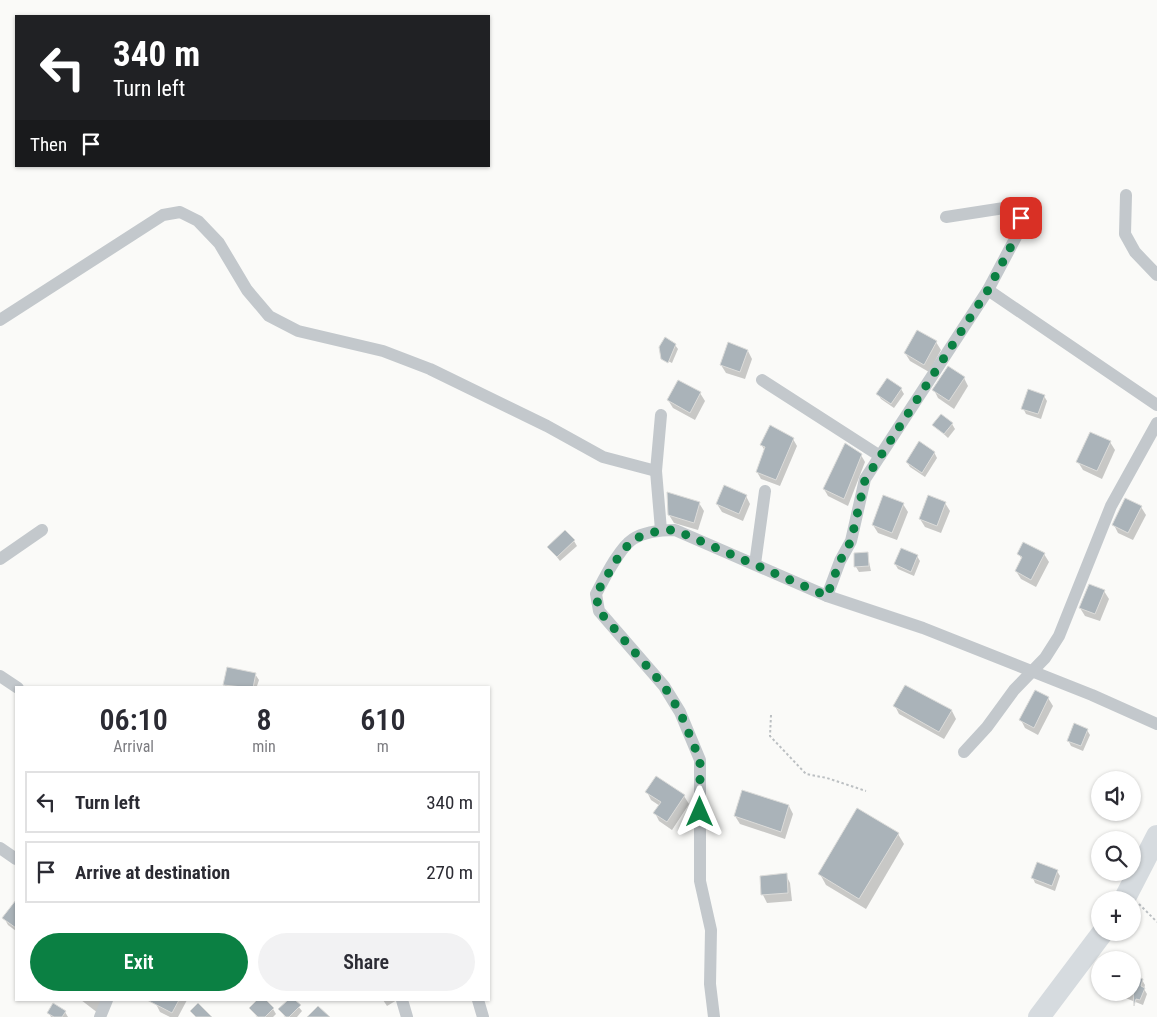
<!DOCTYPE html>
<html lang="en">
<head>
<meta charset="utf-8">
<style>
  body { margin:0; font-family:"Roboto Condensed",sans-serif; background:#f2f2f3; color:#2b2b33; height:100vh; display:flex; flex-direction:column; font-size:19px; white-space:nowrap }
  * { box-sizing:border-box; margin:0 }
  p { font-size:16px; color:#7c7c81 }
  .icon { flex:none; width:28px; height:28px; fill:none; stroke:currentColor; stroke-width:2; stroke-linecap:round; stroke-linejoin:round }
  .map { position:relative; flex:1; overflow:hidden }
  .side { position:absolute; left:15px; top:686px; width:475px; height:315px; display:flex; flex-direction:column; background:#fff; border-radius:0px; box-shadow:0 1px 4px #0004 }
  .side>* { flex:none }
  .guide { position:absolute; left:15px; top:15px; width:475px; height:152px; border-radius:0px; box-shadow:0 1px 4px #0004; background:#202124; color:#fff; overflow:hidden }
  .tools { position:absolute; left:1091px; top:771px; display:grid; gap:10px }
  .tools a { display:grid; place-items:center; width:50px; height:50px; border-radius:50%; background:#fff; box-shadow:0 1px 4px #0004; font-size:25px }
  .pin { position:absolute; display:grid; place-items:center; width:42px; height:42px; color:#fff; margin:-21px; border-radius:10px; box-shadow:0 2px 8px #0006 }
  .me { position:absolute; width:55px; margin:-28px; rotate:0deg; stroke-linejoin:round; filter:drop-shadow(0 0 4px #0008) }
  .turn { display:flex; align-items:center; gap:18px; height:105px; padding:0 15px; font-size:22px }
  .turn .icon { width:65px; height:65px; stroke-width:2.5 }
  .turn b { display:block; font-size:35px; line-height:42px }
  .then { display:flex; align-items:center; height:48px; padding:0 15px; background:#0003; gap:10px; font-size:19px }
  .eta { display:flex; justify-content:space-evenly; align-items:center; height:85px; text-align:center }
  .eta b { font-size:30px; font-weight:600; line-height:35px }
  .action { display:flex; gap:10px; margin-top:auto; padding:10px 15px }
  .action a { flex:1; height:58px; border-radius:30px; background:#0b8043; color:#fff; font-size:20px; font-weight:600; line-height:58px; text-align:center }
  .action a+a { background:#f2f2f3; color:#2b2b33 }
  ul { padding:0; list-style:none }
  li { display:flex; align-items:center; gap:15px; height:62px; margin:0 10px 8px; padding:0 5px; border:2px solid #e1e1e2; border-radius:0px }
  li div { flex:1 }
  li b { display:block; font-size:19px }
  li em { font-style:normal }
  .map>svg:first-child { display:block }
</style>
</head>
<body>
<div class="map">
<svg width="1157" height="1017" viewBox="0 0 1157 1017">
  <rect width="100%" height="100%" fill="#fafaf8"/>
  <g fill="#0003">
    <path d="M936,342l5,8 -12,22 -19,-11 -5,-8z"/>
    <path d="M675,345l3,4 -6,14 -10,-5z"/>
    <path d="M748,351l4,8 -7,20 -19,-6 -5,-8z"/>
    <path d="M964,378l4,8 -14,23 -16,-11 -4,-8z"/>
    <path d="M901,389l3,5 -10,14 -13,-9 -3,-5z"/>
    <path d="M700,393l5,8 -10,19 -22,-12 -5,-8z"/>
    <path d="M1044,396l3,5 -6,18 -15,-5 -3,-6z"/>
    <path d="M952,424l3,5 -7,9 -14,-13z"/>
    <path d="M770,427l23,12 4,7 -17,40 -19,-7 -4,-7 8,-21 -4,-7z"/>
    <path d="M1110,442l5,8 -13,29 -19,-9 -5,-8z"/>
    <path d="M934,452l3,6 -12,19 -15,-10 -3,-5z"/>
    <path d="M861,455l4,7 -17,44 -20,-10 -4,-7z"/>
    <path d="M746,496l4,8 -7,17 -21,-9 -5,-8z"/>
    <path d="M699,503l5,8 -6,19 -24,-7 -5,-8z"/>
    <path d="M945,503l5,8 -9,22 -16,-6 -5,-8z"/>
    <path d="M903,504l5,8 -11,28 -19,-7 -5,-8z"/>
    <path d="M1141,507l5,8 -13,25 -15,-7 -4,-8z"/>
    <path d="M574,541l3,5 -17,15 -11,-14z"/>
    <path d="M867,553l4,18 -12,1 -3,-5 -1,-13z"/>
    <path d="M1019,554h25l5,8 -13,25 -15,-8 -5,-8 6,-11z"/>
    <path d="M917,556l3,5 -6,15 -16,-7 -3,-5z"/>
    <path d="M1104,591l5,8 -9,22 -15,-5 -5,-8z"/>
    <path d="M255,674l4,6 -2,6 13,2h-44l-1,-3z"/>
    <path d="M906,687l46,24 4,8 -12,20 -45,-25 -4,-8z"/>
    <path d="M1048,698l5,8 -15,29 -13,-7 -4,-8z"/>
    <path d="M1087,730l3,5 -7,16 -12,-5 -3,-6z"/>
    <path d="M657,777l27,19 5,8 -17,26 -13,-9 -4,-8 5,-7 -9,-6 -4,-8z"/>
    <path d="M789,806l4,8 -8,25 -45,-15 -5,-8z"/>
    <path d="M898,834l6,10 -38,65 -40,-24 -6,-11z"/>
    <path d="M1057,871l3,5 -5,15 -20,-8 -2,-5z"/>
    <path d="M786,875l4,8 2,18 -25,2 -4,-8z"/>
    <path d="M16,902v29l-8,-6 -4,-7z"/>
    <path d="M1135,978l7,2 3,5 -1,4 3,5 -4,11 -20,-8 -3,-5h12z"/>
    <path d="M81,1000h24l-7,13z"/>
    <path d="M158,1000h29l-9,17h-8l-10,-5 -4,-8z"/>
    <path d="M259,1000h5l9,9 3,5 -3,3h-16l-3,-4 -3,-5z"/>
    <path d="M289,1000h4l9,11 -5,6h-12l-5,-7z"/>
    <path d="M383,1000h14l-10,6z"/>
    <path d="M65,1012l3,5h-17l-2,-4z"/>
  </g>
  <g fill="#aab3b9" stroke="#dcdcda">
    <path d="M917,330l20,11 -13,24 -20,-12z"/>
    <path d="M665,337l11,7 -8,19 -7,-4 -2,-12z"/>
    <path d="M728,342l20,8 -8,22 -20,-7z"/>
    <path d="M948,366l17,11 -16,24 -17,-11z"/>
    <path d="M887,378l15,10 -11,16 -15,-10z"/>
    <path d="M678,380l23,12 -11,21 -23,-13z"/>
    <path d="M1028,389l17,6 -7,19 -17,-5z"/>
    <path d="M941,414l12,9 -9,11 -12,-9z"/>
    <path d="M770,425l24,13 -18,42 -20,-8 9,-25 -5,-2z"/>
    <path d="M1090,432l21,9 -14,30 -21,-9z"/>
    <path d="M919,441l16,11 -13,21 -16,-11z"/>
    <path d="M845,443l17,11 -18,45 -21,-10z"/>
    <path d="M724,485l23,10 -8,19 -23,-10z"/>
    <path d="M667,492l33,10 -6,21 -26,-8z"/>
    <path d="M883,495l21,8 -12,30 -20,-8z"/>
    <path d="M928,495l18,7 -9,24 -18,-7z"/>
    <path d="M1125,498l17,8 -14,27 -16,-8z"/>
    <path d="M565,530l10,10 -18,17 -10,-10z"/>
    <path d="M1023,542l22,11 -14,27 -16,-9 7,-14 -5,-3z"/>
    <path d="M901,548l17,7 -7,17 -17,-8z"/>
    <path d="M868,552l1,14 -15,1v-14z"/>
    <path d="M1089,584l16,6 -10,24 -16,-6z"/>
    <path d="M227,667l29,6 -3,15 -30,-3z"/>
    <path d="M905,685l47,25 -13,22 -46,-26z"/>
    <path d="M1035,690l14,7 -15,31 -15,-8z"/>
    <path d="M1074,723l14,6 -7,17 -14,-5z"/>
    <path d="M656,776l29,19 -18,27 -14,-9 8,-11 -16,-10z"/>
    <path d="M742,790l47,15 -8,27 -47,-16z"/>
    <path d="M857,808l42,25 -40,66 -41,-25z"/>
    <path d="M1037,862l21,8 -6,16 -21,-8z"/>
    <path d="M787,873l1,20 -27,2 -1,-19z"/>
    <path d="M16,900v28l-14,-10z"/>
    <path d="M1132,975l11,4 -2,7 4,2 -5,12 -4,-1 -2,7z"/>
    <path d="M147,1000h32l-7,13z"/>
    <path d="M257,1000h9l8,8 -9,9h-7l-9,-9z"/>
    <path d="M288,1000h7l6,5 -12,12h-3l-8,-8z"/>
    <path d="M53,1003l13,8 -4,6h-8l-7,-4z"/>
    <path d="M198,1003l14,14h-16l-6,-6z"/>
    <path d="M318,1006l12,11h-23z"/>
  </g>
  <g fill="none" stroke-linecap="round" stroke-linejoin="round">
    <g stroke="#bbbfc2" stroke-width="2" stroke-dasharray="2.5 2.5" stroke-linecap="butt">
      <path d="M771,715l-1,21 36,38 21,4 39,13"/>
      <path d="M1139,904l18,18"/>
    </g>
    <g stroke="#c3c8cc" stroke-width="12">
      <path d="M1126,195l-1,39 10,18 22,23"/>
      <path d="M988,290l169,115"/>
      <path d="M0,320l163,-105 17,-3 18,9 21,22 28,47 22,26 29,15 85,20 47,18 117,57 56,31 53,14"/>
      <path d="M762,380l118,76"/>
      <path d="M661,530l-5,-59 5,-56"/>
      <path d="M0,559l42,-29"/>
      <path d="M755,564l10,-73"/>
      <path d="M827,596l13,-35 11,-20 14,-62 123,-189 29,-55 4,-17 -17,-10 -58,9"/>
      <path d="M0,676l18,12"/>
      <path d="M964,752l23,-25 27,-37 31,-32 14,-22 52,-130 46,-83"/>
      <path d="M0,848l16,11"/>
      <path d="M402,1000l5,17"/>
      <path d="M478,1000l5,17"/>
      <path d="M100,1017l7,-17"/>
      <path d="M714,1017l-4,-33 1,-54 -11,-49v-121l-20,-48 -16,-26 -65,-75 -3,-17c8,-15 23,-46 37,-55 11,-7 29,-9 42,-9l152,66 96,32 169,67 65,29"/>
    </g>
    <g stroke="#d6dbdf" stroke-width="22">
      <path d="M1124,900l33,-64"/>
      <path d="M1039,1017l64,-85"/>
    </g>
  </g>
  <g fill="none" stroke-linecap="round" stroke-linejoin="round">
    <path stroke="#0b8043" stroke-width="9" stroke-dasharray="0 16.2" d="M700,812v-52l-20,-48 -16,-26 -65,-75 -3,-17 23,-38 14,-17 28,-9h14l152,66 13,-35 11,-20 14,-61 123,-190 29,-55 4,-17"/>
  </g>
</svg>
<div class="tools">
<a><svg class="icon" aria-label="sound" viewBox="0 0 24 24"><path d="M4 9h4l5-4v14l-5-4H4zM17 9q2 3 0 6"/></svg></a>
<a><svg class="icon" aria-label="search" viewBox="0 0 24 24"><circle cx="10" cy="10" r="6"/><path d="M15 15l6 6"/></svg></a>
<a>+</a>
<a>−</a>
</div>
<div class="pin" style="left:1021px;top:218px;background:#d93025"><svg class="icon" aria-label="arrive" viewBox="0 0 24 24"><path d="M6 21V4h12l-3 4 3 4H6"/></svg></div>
<svg class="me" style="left:700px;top:812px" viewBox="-20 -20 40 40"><path d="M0-17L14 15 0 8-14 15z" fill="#0b8043" stroke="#fff" stroke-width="4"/></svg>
<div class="guide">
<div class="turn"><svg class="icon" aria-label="left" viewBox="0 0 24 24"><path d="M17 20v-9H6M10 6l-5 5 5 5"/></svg><div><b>340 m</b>Turn left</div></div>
<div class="then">Then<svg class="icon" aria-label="arrive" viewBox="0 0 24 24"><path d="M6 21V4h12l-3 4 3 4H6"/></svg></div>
</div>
<section class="side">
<div class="eta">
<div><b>06:10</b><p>Arrival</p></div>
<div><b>8</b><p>min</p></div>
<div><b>610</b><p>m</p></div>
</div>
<ul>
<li><svg class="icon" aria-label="left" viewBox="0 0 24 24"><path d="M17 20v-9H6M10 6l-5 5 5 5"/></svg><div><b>Turn left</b></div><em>340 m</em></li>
<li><svg class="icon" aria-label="arrive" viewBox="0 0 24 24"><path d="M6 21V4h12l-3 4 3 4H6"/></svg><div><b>Arrive at destination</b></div><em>270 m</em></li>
</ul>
<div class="action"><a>Exit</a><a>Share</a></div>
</section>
</div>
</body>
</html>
